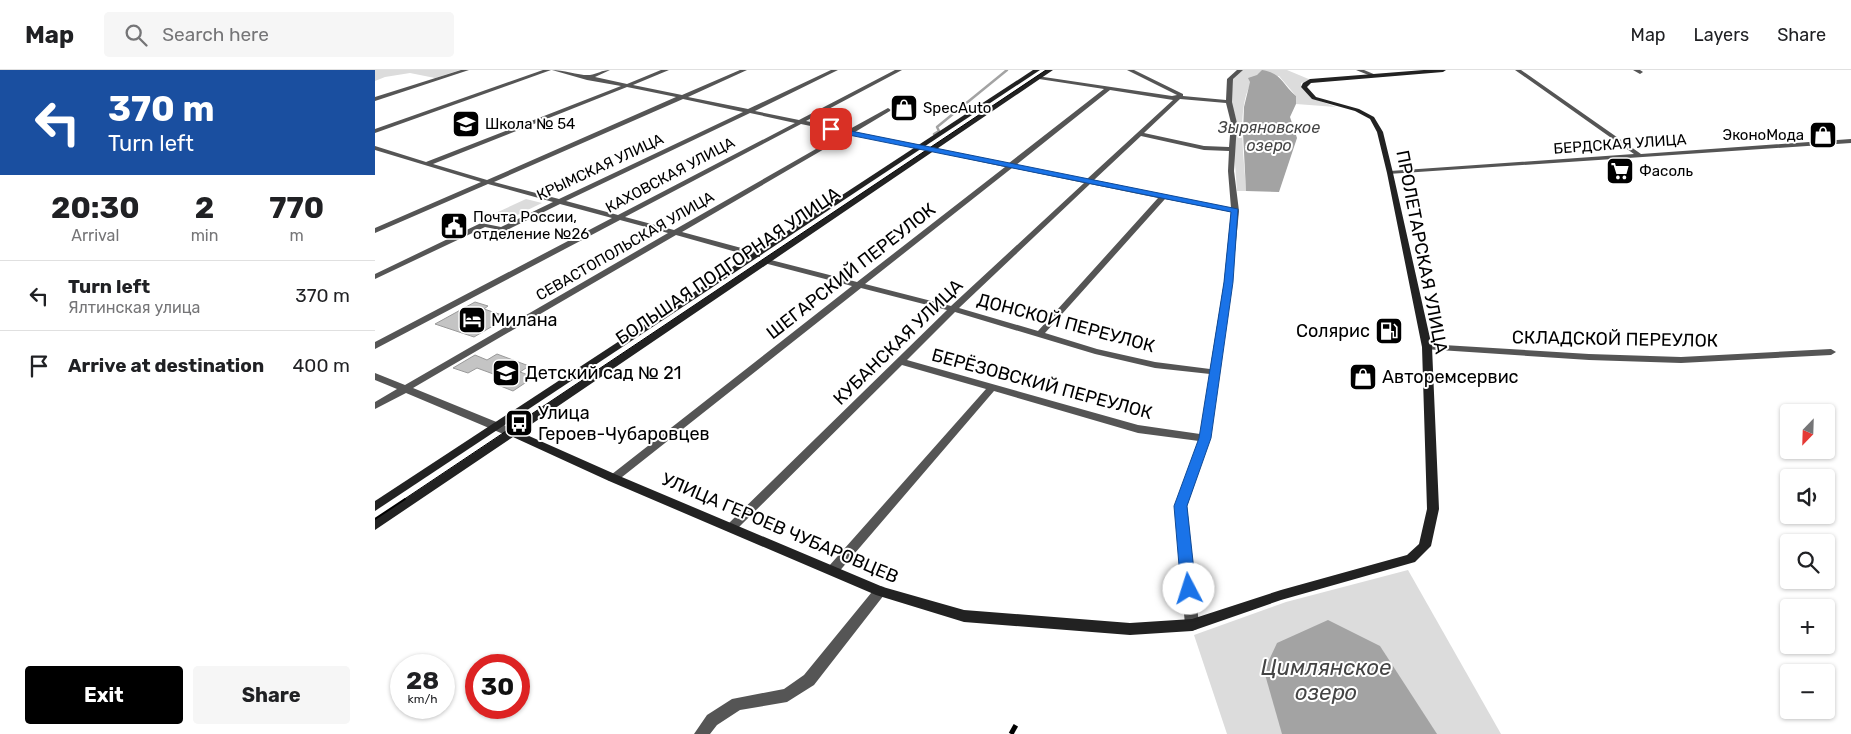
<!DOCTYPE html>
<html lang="en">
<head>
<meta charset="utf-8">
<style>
  body { margin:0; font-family:Rubik,sans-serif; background:#f6f6f6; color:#202124; height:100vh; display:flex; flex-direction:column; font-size:19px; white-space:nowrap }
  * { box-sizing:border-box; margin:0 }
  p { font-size:16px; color:#757577 }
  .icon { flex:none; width:28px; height:28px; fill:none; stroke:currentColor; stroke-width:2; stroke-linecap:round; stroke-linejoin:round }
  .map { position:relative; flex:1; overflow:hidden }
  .details { display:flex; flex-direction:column; background:#fff; width:375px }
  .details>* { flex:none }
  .hud { background:#1a4fa0; color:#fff; overflow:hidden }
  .needle { width:32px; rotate:203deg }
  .fabs { position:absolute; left:1405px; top:334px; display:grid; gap:10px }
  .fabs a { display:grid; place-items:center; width:55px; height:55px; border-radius:5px; background:#fff; box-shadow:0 1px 4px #0004; font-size:25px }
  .speed { position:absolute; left:15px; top:584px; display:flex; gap:10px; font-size:25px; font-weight:700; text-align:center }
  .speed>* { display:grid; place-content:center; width:65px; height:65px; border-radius:50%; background:#fff; box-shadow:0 1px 4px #0004; line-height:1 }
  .speed small { font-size:12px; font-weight:400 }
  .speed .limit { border:8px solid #d22; background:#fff; color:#111 }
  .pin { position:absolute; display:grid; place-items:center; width:42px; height:42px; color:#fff; margin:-21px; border-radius:10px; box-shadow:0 2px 8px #0006 }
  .me { position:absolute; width:55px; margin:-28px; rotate:355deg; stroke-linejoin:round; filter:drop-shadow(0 0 4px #0008) }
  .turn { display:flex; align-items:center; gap:18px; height:105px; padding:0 25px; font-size:22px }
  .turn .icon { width:65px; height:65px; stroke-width:2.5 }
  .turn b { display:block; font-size:35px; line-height:42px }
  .eta { display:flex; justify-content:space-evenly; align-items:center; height:85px; text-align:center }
  .eta b { font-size:30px; font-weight:700; line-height:35px }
  .primary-button { display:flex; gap:10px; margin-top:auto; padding:10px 25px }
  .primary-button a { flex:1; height:58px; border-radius:5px; background:#000; color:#fff; font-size:20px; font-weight:700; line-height:58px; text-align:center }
  .primary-button a+a { background:#f6f6f6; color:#202124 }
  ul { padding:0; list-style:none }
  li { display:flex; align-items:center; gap:15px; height:70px; padding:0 25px; border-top:1px solid #e0e0e0 }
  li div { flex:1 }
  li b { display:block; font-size:19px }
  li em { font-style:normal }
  header { display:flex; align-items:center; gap:30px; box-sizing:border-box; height:70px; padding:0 25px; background:#fff; border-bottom:1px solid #e0e0e0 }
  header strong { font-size:24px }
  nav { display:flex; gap:28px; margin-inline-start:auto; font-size:18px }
  .search { width:350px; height:45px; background:#f6f6f6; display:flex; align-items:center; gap:12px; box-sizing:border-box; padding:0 18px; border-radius:5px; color:#757577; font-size:19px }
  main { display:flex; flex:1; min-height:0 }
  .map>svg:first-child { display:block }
</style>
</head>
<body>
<header>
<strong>Map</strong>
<div class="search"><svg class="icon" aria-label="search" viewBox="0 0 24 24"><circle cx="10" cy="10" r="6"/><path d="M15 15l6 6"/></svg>Search here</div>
<nav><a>Map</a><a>Layers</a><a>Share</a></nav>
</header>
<main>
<section class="details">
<div class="hud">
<div class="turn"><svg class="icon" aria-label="left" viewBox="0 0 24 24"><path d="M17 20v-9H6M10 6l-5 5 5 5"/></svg><div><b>370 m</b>Turn left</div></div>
</div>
<div class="eta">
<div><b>20:30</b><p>Arrival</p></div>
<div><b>2</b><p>min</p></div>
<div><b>770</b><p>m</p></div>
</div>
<ul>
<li><svg class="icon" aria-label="left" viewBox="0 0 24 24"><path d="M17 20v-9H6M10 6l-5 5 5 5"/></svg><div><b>Turn left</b><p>Ялтинская улица</p></div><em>370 m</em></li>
<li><svg class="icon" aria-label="arrive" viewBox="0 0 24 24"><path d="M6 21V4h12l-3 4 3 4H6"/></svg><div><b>Arrive at destination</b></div><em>400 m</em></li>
</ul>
<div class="primary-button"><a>Exit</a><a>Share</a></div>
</section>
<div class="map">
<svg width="1476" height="664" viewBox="0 0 1476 664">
  <rect width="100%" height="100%" fill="#fff"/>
  <g fill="#dcdcdc">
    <path d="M0,0h85l-25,8 -25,-5 -25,4 -10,4z"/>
    <path d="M866,0h46l24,10 -10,3v4l11,11 24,9 -40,-3v-8l-17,-20 -21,-1c-25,21 -13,86 -12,116h-9l-3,-41 3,-27 -6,-21 2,-23z"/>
    <path d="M151,129l16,4 -39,19 -16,-5z"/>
    <path d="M1033,500l93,164h-274l-33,-99 92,-33z"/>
  </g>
  <g fill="#a3a3a3">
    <path d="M887,0c20,3 20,14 34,26v8l-6,13 7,21 -18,54 -33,-1 -3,-58 1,-26 6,-25 -2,-4 9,-3z"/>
    <path d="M953,550l52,26 57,88h-155l-18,-63 13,-28z"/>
  </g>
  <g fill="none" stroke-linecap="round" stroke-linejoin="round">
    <path stroke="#a3a3a3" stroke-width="2.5" d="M559,64l5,-3 -2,-4 70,-57"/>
  </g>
  <g fill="#c4c4c4" stroke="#999">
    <path d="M100,232l13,4 -4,3 24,8 -34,20 -39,-13z"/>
    <path d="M122,284l32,12 -9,6 14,5 -21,14 -15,-6 9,-6 -30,-11 -9,5 -15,-5 22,-13 12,5z"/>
  </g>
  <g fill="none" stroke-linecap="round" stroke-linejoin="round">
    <g fill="#555" fill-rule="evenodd">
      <path d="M86,0h8l-94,31v-4z"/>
      <path d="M168,0h8l-176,63v-4z"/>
      <path d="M177,0c11,0 29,6 38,5 7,-1 12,-5 20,-5l-15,7 32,7 34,-14h8l-36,15 49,10 58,-25h7l-59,27 60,12 83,-39h7l-83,41 44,9 96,-50h7l-96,51 42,9 40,-22 3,2 -1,1 -35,21 154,31 95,-74 -65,-10 -3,-2 1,-1 135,20 5,-1 -50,-25h7l49,24v2l43,4 1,-21 10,-9h6l-10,9 -1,23 5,21 -3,48 5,40 -7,71 -22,156 -23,68 12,119 -2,4 -5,2 -5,-2 -2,-4 -10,-119 24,-65 -61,-8 -144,-42 -157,183 -4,1 -4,-1 -2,-4 2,-4 157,-177 -84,-24 -166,165 -4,2 -4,-2 -2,-3 2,-3 219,-214 -86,-22 -244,193h-8l-2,-3 245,-192 -88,-23v-4h3l90,23 148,-115 -155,-33 -168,98 78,21v4h-6l-78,-22 -263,153 103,42 1,3 -1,3h-8l-102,-43 -31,16v-7l22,-13 -22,-9v-7l30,12 263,-152 -48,-13 -245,129v-7l237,-124 -52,-14 -55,27 -20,-4 -110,52v-5l106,-51 20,4 52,-25 -65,-18 -113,49v-5l106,-46 -106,-32v-4l51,16 195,-76 -34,-6zM252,17l49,10 -189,83 -54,-16zM735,20l63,10 -86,79 -71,-14zM308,29l60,13 -184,87 -65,-17zM805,29l46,4 5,20 -2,24 -25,-1 -60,-13zM375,43l45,10 -177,92 -52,-14zM426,54l43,9 -170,97 -49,-13zM766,66l63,14 25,1 -1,20 3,37 -137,-28zM637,98l72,15 -133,123 -86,-22zM715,114l68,14 -120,133 -79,-23zM790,129l66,13 -7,70 -14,87 -55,-7 -58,-13 -52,-16zM580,242l140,42 60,14 55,6 -10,60 -62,-9 -231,-65z"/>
      <path d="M981,0h8l12,5 -5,1z"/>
      <path d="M1140,0h6l120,84 210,-15v4l-463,31v-2l2,-1 244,-17z"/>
      <path d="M1258,0h7l3,2 -3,2z"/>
      <path d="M1052,274l162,10 92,3 150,-8 5,3 -5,3 -150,8 -92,-3 -165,-11 -2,-2 2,-2z"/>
      <path d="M505,516l4,1 2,4 -2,4 -70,90 -27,17 -47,8 -23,15 -7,9h-16l13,-19 25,-16 52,-10 20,-14 72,-88z"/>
    </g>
    <g fill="#222" fill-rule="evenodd">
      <path d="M658,0h7l-665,441v-10z"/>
      <path d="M671,0h7l-533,362 97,43 266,112 81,23 166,13 62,-4 89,-29 126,-35 12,-11 8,-35 -5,-162 -35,-174 -10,-41 -7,-13 -15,-8 -43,-12 -11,-12 2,-4 7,-4 114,-9h22l-3,2 -132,11 -4,4 9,10 43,12 15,8 9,15 10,41 39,174 7,162 -8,37 -16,16 -134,38 -89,31 -62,4 -166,-13 -88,-27 -267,-114 -96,-44 -138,93v-11z"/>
    </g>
    <path stroke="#000" stroke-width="1" d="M28,430l643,-430"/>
    <path stroke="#000" stroke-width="2" d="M0,449l30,-20"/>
    <path stroke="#000" stroke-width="5" stroke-dasharray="10 3 2 3" stroke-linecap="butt" d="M636,664l5,-9"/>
  </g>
  <path fill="#1a73e8" stroke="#114b97" d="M456,57l407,82 -5,73 -22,156 -24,68 9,83 -2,4 -5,2 -6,-2 -2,-4 -7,-83 25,-68 25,-156 7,-70 -402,-81z"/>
  <defs>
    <g id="shop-square" transform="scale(1.4375)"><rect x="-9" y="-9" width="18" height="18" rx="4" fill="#000" stroke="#fff"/><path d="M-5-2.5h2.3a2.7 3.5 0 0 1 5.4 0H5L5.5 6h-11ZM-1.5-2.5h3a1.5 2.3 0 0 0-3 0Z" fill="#fff"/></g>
    <g id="school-square" transform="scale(1.4375)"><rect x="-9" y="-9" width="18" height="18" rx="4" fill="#000" stroke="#fff"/><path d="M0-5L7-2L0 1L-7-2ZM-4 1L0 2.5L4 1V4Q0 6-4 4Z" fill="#fff"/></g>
    <g id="supermarket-square" transform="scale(1.4375)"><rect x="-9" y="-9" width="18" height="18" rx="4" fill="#000" stroke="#fff"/><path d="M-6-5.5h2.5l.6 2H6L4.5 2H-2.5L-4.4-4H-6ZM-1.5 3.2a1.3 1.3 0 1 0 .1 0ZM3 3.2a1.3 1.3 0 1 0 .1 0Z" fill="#fff"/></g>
    <g id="civic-square" transform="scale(1.4375)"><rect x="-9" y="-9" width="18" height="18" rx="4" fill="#000" stroke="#fff"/><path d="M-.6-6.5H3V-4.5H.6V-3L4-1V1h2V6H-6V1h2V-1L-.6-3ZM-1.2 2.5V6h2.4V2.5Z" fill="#fff"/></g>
    <g id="hotel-square" transform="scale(1.4375)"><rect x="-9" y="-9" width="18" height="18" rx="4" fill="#000" stroke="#fff"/><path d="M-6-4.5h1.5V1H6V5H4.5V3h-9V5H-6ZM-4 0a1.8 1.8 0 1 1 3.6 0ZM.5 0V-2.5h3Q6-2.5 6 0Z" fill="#fff"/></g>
    <g id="fuel-square" transform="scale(1.4375)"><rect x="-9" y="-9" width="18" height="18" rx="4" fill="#000" stroke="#fff"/><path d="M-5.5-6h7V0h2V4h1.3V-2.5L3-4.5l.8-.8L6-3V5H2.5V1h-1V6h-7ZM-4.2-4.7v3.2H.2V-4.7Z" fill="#fff"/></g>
    <g id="bus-square" transform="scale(1.4375)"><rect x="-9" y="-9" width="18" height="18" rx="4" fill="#000" stroke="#fff"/><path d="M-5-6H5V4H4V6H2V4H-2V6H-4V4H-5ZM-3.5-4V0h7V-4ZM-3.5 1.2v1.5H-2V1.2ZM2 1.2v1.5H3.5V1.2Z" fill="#fff"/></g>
  </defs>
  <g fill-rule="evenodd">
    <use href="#shop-square" x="529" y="38"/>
    <use href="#school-square" x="91" y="54"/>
    <use href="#shop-square" x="1448" y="65"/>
    <use href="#supermarket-square" x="1245" y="101"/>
    <use href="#civic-square" x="79" y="156"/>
    <use href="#hotel-square" x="97" y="250"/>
    <use href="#fuel-square" x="1014" y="261"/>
    <use href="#school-square" x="131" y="303"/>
    <use href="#shop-square" x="988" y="307"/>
    <use href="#bus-square" x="144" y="353"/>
  </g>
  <g text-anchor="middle" stroke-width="4" stroke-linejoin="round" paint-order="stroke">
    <g font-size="15" fill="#000" stroke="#fff" text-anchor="start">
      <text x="548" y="43">SpecAuto</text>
      <text x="110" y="59">Школа № 54</text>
      <text x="1429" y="70" text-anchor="end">ЭконоМода</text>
      <text x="1264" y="106">Фасоль</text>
      <text x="98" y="152">Почта России,<tspan x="98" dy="17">отделение №26</tspan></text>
    </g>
    <g font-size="15" fill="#000" stroke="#fff">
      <text transform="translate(1245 74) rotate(-4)" y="5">БЕРДСКАЯ УЛИЦА</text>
      <text transform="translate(225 97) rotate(-25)" y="5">КРЫМСКАЯ УЛИЦА</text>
      <text transform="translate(295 105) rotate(-28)" y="5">КАХОВСКАЯ УЛИЦА</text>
      <text transform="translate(250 176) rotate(-30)" y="5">СЕВАСТОПОЛЬСКАЯ УЛИЦА</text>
    </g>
    <g font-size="16" font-style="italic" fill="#444" stroke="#fff">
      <text x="894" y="63">Зыряновское<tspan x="894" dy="18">озеро</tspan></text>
    </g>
    <g font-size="18" fill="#000" stroke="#fff">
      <text transform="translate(1047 182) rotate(79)" y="6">ПРОЛЕТАРСКАЯ УЛИЦА</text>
      <text transform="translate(353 196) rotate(-34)" y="6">БОЛЬШАЯ ПОДГОРНАЯ УЛИЦА</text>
      <text transform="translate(476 201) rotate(-38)" y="6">ШЕГАРСКИЙ ПЕРЕУЛОК</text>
      <text transform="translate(691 253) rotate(15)" y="6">ДОНСКОЙ ПЕРЕУЛОК</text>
      <text transform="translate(1240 269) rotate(1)" y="6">СКЛАДСКОЙ ПЕРЕУЛОК</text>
      <text transform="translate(523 272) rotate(-44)" y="6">КУБАНСКАЯ УЛИЦА</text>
      <text transform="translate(667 314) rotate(15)" y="6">БЕРЁЗОВСКИЙ ПЕРЕУЛОК</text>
      <text transform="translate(405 458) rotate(23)" y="6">УЛИЦА ГЕРОЕВ ЧУБАРОВЦЕВ</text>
    </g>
    <g font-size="18" fill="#000" stroke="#fff" text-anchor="start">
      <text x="116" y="256">Милана</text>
      <text x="995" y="267" text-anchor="end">Солярис</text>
      <text x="150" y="309">Детский сад № 21</text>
      <text x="1007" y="313">Авторемсервис</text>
      <text x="163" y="349">Улица<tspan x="163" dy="21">Героев-Чубаровцев</tspan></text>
    </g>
    <g font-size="22" font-style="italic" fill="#444" stroke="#fff">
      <text x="951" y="605">Цимлянское<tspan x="951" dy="25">озеро</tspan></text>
    </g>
  </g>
</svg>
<div class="fabs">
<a><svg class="needle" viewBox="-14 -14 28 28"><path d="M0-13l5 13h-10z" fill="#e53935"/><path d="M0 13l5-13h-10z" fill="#757577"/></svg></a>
<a><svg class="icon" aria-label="sound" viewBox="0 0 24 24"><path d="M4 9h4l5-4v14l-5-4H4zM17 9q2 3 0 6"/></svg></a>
<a><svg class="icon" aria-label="search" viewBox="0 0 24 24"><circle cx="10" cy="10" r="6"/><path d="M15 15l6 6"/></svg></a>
<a>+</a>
<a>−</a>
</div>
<div class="speed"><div>28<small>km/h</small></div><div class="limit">30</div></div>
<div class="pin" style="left:456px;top:59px;background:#d93025"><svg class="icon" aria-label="arrive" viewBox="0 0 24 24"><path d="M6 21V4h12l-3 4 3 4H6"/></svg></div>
<svg class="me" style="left:814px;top:519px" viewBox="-20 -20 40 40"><circle r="19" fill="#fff"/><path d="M0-13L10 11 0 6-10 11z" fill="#1a73e8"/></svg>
</div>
</main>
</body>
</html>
